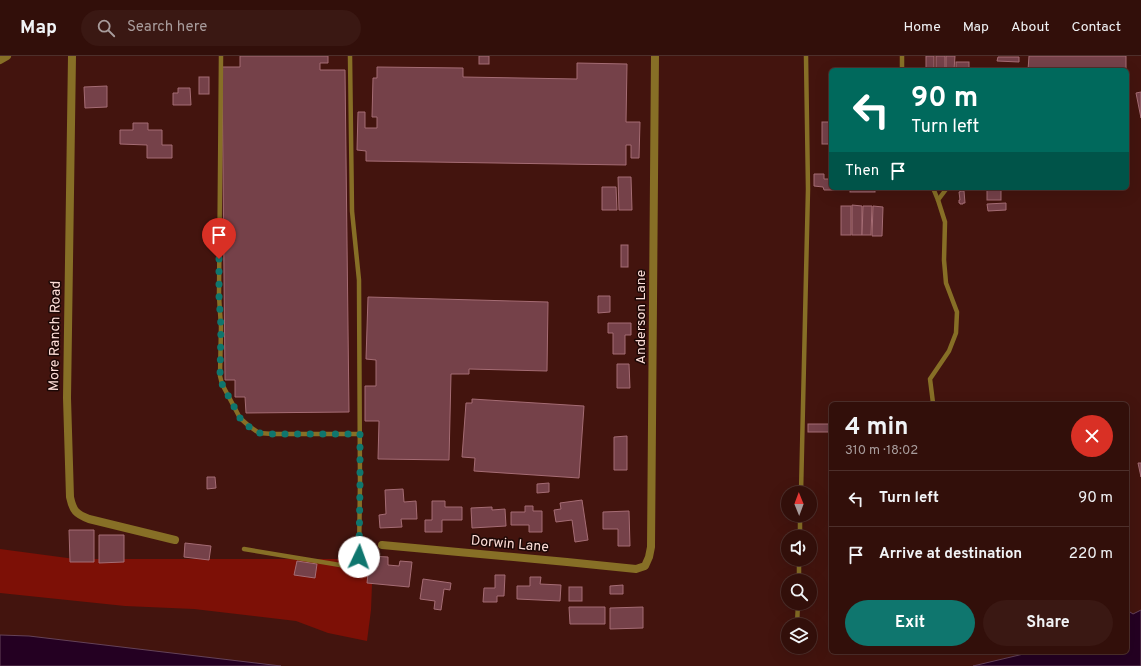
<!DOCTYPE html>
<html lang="en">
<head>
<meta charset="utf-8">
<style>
  body { margin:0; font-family:Overpass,sans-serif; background:#3a1813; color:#f1f3f6; height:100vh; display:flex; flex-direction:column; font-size:15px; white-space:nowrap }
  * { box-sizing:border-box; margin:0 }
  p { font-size:13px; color:#a89c9c }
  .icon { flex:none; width:22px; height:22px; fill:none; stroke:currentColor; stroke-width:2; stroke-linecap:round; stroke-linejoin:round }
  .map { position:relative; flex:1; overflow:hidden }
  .details { position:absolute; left:829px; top:346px; width:300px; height:252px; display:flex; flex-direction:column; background:#320f0a; border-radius:6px; box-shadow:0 4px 16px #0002,0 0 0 1px #4d2f2b }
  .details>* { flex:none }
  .top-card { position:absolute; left:829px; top:12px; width:300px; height:122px; border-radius:6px; box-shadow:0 4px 16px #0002,0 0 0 1px #4d2f2b; background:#00695c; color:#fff; overflow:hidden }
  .needle { width:26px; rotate:359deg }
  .controls { position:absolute; left:781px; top:430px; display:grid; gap:8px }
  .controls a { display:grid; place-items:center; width:36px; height:36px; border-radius:50%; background:#320f0a; box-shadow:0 4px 16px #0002,0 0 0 1px #4d2f2b; font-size:20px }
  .pin { position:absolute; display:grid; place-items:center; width:34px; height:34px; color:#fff; margin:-41px -17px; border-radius:50% 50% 50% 0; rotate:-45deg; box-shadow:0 0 4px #0007 }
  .pin .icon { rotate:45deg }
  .me { position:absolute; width:44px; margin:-22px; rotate:3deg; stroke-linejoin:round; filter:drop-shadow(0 0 3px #0008) }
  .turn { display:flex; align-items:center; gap:14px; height:84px; padding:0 16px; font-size:18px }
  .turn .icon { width:52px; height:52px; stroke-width:2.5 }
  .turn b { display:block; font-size:28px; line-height:34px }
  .then { display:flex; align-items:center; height:38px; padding:0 16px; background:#0003; gap:8px; font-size:15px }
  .round { display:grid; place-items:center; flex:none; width:42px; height:42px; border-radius:21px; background:#3a1813 }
  .head { display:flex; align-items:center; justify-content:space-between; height:68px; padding:0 16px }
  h1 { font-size:24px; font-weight:700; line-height:30px }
  .primary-button { display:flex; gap:8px; margin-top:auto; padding:8px 16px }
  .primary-button a { flex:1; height:46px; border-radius:24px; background:#0f766e; color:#fff; font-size:16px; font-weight:700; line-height:46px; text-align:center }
  .primary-button a+a { background:#3a1813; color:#f1f3f6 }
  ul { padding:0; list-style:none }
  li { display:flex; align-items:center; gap:12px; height:56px; padding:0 16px; border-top:1px solid #4d2f2b }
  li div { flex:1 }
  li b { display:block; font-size:15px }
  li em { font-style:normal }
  header { display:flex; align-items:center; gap:24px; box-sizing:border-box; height:56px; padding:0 20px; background:#320f0a; border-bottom:1px solid #4d2f2b }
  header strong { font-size:19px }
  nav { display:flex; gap:22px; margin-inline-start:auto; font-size:14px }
  .search { width:280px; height:36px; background:#3a1813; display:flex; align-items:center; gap:10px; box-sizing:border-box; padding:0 14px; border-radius:22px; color:#a89c9c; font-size:15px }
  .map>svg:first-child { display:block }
</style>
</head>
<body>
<header>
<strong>Map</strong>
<div class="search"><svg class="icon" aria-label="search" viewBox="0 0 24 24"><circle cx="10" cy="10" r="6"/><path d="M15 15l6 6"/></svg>Search here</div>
<nav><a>Home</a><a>Map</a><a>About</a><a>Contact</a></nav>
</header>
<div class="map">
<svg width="1141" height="610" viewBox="0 0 1141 610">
  <rect width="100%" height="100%" fill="#43140e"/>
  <path fill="#7d1006" d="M0,493l75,10h298l-2,51 -4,31 -39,-8 -32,-12 -102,-12 -69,-3 -125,-13z"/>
  <g fill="#240022" stroke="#654258">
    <path d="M1127,554l6,4 8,-4v56h-168l59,-14h95z"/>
    <path d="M0,579l29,1 252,30h-281z"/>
  </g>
  <g fill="#754149" stroke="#a56c74">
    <path d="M240,0h88v7h-8v7h25l4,342 -103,1 -1,-16h-10v-17h-10l-3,-313h18z"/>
    <rect x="479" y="0" width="10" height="8"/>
    <rect x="926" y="0" width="8" height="14"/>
    <rect x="936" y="0" width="9" height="14"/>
    <path d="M946,0h9l-1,14h-8z"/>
    <path d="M1029,0h97v14h-98z"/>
    <path d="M998,1h21v5l-22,-1z"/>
    <rect x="956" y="6" width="13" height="8"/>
    <path d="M577,7l50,1 -1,58h14l-1,36h-8v-13h-5v20l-260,-4v-10l-9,-1 1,-38h7v16h12v-11h-5l1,-39h4v-11l86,1v9l114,2z"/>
    <rect x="199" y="21" width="10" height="17"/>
    <path d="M107,30v21l-22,1 -1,-21z"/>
    <path d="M178,32h12l1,17h-18v-12h5z"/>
    <path d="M1141,36v26l-5,-25z"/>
    <rect x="822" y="66" width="9" height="22"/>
    <path d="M133,67h15v7h14v15h10v13h-25v-13l-27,-1v-14h13z"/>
    <path d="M814,118h10v5h7v9h6v2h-13l-1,-3 -9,-1z"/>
    <path d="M618,121h13l1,33h-13z"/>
    <path d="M602,131h14l1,23h-15z"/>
    <rect x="850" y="132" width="25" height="4"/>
    <rect x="987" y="132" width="14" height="12"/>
    <path d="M960,135h4l1,12h-2v1h-3v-1h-1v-3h1l-1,-8h1z"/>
    <path d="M1006,147v7l-18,1 -1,-7z"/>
    <path d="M852,149l10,1v29h-10z"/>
    <rect x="841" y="150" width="10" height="29"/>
    <path d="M863,150h9l-1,29h-9z"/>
    <path d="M873,150l10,1 -1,29h-10z"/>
    <rect x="621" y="189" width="7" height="22"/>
    <path d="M598,240h12v16l-12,1z"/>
    <path d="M368,241l180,5 -1,69 -78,-2v5h-18l-2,86 -71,-1 1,-38h-14v-35h11v-26l-10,-1z"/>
    <path d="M608,267h23v12h-6v19h-12v-21h-5z"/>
    <path d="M617,308h12l1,24h-13z"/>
    <path d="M472,343l112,7 -5,72 -105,-7 1,-13 -13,-1 4,-54h6z"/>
    <rect x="808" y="368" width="23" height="8"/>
    <path d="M627,380v34h-13v-33z"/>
    <path d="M1138,407h3v14z"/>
    <path d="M207,421h8l1,11 -9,1z"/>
    <path d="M549,427v9l-12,1v-9z"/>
    <path d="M403,433l1,13 12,-1 1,18h-16l1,8 -22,1 -1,-13 7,-1 -1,-24z"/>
    <path d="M582,444l6,40 -13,2 -3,-22 -16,2 -2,-12 7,-1 -1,-6z"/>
    <path d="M432,445h13v6h17v13h-20v12h-17v-12h7z"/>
    <path d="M525,450h8v5h9v21h-13v-7h-18v-13h14z"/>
    <path d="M492,451v3l13,-1 1,17 -34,2 -1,-20z"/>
    <path d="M629,455l1,35h-12v-17h-15v-17z"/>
    <path d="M69,474h25v32h-24z"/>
    <path d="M99,479h25v27l-25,1z"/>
    <path d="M185,487l26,3 -2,14 -25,-3z"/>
    <path d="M370,500l18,1v8l11,1 1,-5 12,1 -3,25 -42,-4z"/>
    <path d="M297,505l20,3 -2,14 -21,-3z"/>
    <path d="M495,519h10l-1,21h-7v6h-14l1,-14h11z"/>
    <path d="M530,521h11l-1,7 21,1 -1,16 -43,-2v-13h13z"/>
    <path d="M423,523l28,4 -1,7 -6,-1 -3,21 -7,-1 1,-8 -15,-2z"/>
    <path d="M623,529v9h-13v-8z"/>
    <rect x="569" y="531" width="13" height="14"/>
    <path d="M569,551h36v17h-35z"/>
    <path d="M643,551v21l-33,1v-21z"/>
  </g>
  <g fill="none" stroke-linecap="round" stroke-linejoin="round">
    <g stroke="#876f26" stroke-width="4.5">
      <path d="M221,0l-2,240 2,31 -1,49 2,8 18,34 9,8 10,7 14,1h87"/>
      <path d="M902,14v-14"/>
      <path d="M938,144l9,-12"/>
      <path d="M933,347l-3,-24 19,-28 7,-18 1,-21 -11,-29 -2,-23 1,-38 -7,-22 -5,-12"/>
      <path d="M801,437l7,-304 -2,-133"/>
      <path d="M800,481v-22"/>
      <path d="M244,493l102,17 7,-1 4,-2 2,-6 1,-74 -1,-203 -7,-69 -2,-155"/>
      <path d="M799,525v-22"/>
      <path d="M797,569l1,-22"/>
    </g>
    <g stroke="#876f26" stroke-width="8">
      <path d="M72,0l-5,342 3,99c3,14 6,17 19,22l86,21"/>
      <path d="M0,4l7,-4"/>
      <path d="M382,489l185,17 69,7 9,-3 4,-9 2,-10 4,-491"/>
    </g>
  </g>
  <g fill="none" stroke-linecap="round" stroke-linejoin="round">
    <path stroke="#0f766e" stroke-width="7" stroke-dasharray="0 12.6" d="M219,203v37l2,31 -1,49 2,8 18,34 8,8 11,7 14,1h87v49l-1,74"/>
  </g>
  <g text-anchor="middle" stroke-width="3" stroke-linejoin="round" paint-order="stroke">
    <g font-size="14" fill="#fdddd7" stroke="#1c0806">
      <text transform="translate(640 261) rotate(-90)" y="5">Anderson Lane</text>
      <text transform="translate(54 280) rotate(-89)" y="5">More Ranch Road</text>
      <text transform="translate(510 487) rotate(5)" y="5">Dorwin Lane</text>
    </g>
  </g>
</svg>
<div class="controls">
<a><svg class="needle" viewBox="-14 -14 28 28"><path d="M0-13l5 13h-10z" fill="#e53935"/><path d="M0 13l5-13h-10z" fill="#a89c9c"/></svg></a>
<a><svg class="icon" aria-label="sound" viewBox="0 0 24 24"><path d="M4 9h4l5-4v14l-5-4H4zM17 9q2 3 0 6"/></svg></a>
<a><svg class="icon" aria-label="search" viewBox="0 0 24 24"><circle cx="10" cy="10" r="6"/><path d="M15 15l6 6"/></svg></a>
<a><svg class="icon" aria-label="layers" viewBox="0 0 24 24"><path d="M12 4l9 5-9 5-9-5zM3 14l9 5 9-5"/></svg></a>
</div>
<div class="pin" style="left:219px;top:203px;background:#d93025"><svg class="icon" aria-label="arrive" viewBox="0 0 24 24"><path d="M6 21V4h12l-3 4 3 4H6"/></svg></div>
<svg class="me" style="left:359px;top:501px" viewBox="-20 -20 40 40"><circle r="19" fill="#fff"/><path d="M0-13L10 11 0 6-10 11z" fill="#0f766e"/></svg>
<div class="top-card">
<div class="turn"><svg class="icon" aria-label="left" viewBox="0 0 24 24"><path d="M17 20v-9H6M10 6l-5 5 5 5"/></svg><div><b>90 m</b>Turn left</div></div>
<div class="then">Then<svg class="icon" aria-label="arrive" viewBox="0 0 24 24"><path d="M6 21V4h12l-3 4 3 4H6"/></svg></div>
</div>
<section class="details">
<div class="head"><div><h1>4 min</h1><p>310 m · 18:02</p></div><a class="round" style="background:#d93025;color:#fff"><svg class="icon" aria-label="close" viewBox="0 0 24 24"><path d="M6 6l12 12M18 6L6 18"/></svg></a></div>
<ul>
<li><svg class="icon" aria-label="left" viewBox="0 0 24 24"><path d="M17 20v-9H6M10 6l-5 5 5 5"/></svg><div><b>Turn left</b></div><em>90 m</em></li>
<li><svg class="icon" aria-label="arrive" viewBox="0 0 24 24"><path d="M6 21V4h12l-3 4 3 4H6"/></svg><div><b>Arrive at destination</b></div><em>220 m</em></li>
</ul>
<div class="primary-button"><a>Exit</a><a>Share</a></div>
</section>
</div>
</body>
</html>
